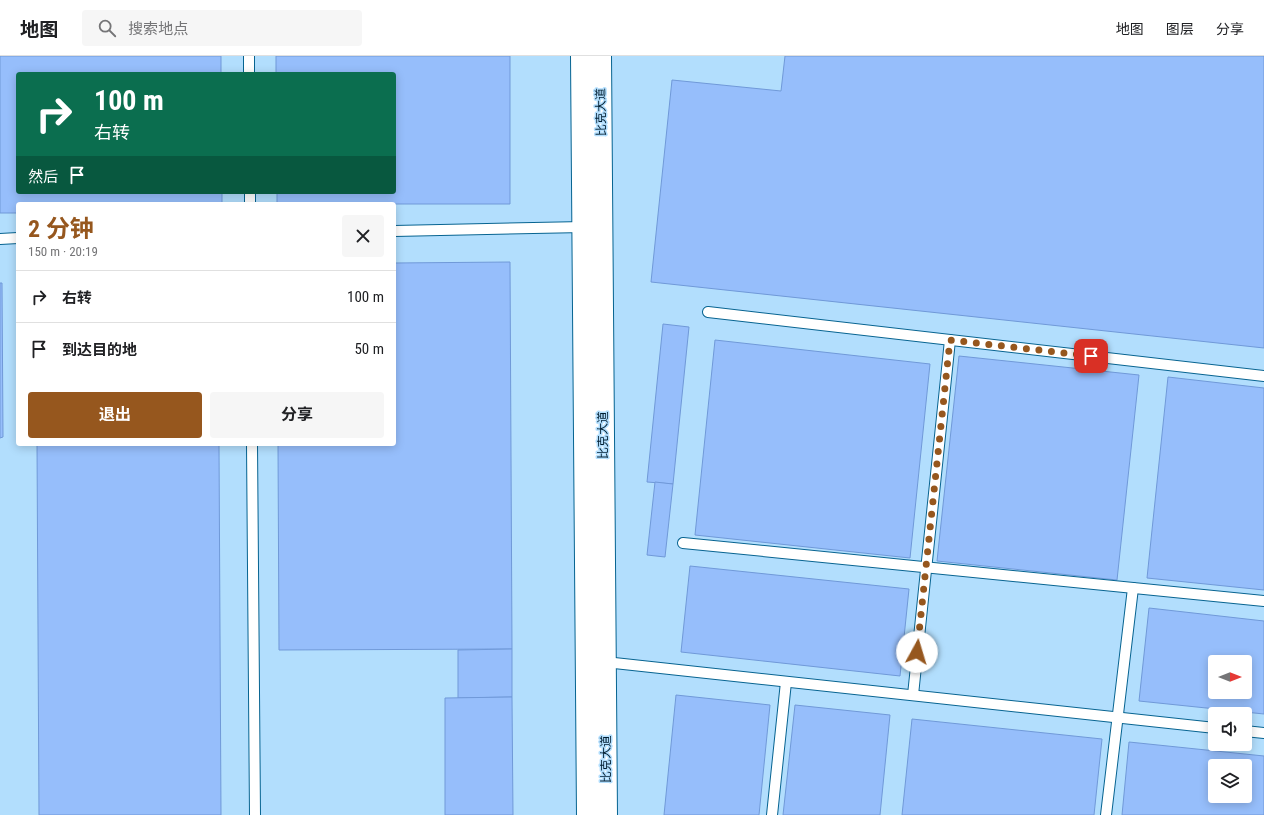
<!DOCTYPE html>
<html lang="zh">
<head>
<meta charset="utf-8">
<style>
  body { margin:0; font-family:"Roboto Condensed","Noto Sans SC",sans-serif; background:#f6f6f6; color:#202124; height:100vh; display:flex; flex-direction:column; font-size:15px; white-space:nowrap }
  * { box-sizing:border-box; margin:0 }
  p { font-size:13px; color:#757577 }
  .icon { flex:none; width:22px; height:22px; fill:none; stroke:currentColor; stroke-width:2; stroke-linecap:round; stroke-linejoin:round }
  .map { position:relative; flex:1; overflow:hidden }
  .details { position:absolute; left:16px; top:146px; width:380px; height:244px; display:flex; flex-direction:column; background:#fff; border-radius:4px; box-shadow:0 2px 10px #0003 }
  .details>* { flex:none }
  .banner { position:absolute; left:16px; top:16px; width:380px; height:122px; border-radius:4px; box-shadow:0 2px 10px #0003; background:#0b6e4f; color:#fff; overflow:hidden }
  .needle { width:26px; rotate:90deg }
  .fabs { position:absolute; left:1208px; top:599px; display:grid; gap:8px }
  .fabs a { display:grid; place-items:center; width:44px; height:44px; border-radius:4px; background:#fff; box-shadow:0 2px 10px #0003; font-size:20px }
  .pin { position:absolute; display:grid; place-items:center; width:34px; height:34px; color:#fff; margin:-17px; border-radius:8px; box-shadow:0 2px 6px #0006 }
  .me { position:absolute; width:44px; margin:-22px; rotate:6deg; stroke-linejoin:round; filter:drop-shadow(0 0 3px #0008) }
  .turn { display:flex; align-items:center; gap:14px; height:84px; padding:0 12px; font-size:18px }
  .turn .icon { width:52px; height:52px; stroke-width:2.5 }
  .turn b { display:block; font-size:28px; line-height:34px }
  .then { display:flex; align-items:center; height:38px; padding:0 12px; background:#0003; gap:8px; font-size:15px }
  .round { display:grid; place-items:center; flex:none; width:42px; height:42px; border-radius:4px; background:#f6f6f6 }
  .head { display:flex; align-items:center; justify-content:space-between; height:68px; padding:0 12px }
  h1 { font-size:24px; font-weight:700; line-height:30px; color:#96571e }
  .primary-button { display:flex; gap:8px; margin-top:auto; padding:8px 12px }
  .primary-button a { flex:1; height:46px; border-radius:4px; background:#96571e; color:#fff; font-size:16px; font-weight:700; line-height:46px; text-align:center }
  .primary-button a+a { background:#f6f6f6; color:#202124 }
  ul { padding:0; list-style:none }
  li { display:flex; align-items:center; gap:12px; height:52px; padding:0 12px; border-top:1px solid #e0e0e0 }
  li div { flex:1 }
  li b { display:block; font-size:15px }
  li em { font-style:normal }
  header { display:flex; align-items:center; gap:24px; box-sizing:border-box; height:56px; padding:0 20px; background:#fff; border-bottom:1px solid #e0e0e0 }
  header strong { font-size:19px }
  nav { display:flex; gap:22px; margin-inline-start:auto; font-size:14px }
  .search { width:280px; height:36px; background:#f6f6f6; display:flex; align-items:center; gap:10px; box-sizing:border-box; padding:0 14px; border-radius:4px; color:#757577; font-size:15px }
  .map>svg:first-child { display:block }
</style>
</head>
<body>
<header>
<strong>地图</strong>
<div class="search"><svg class="icon" aria-label="search" viewBox="0 0 24 24"><circle cx="10" cy="10" r="6"/><path d="M15 15l6 6"/></svg>搜索地点</div>
<nav><a>地图</a><a>图层</a><a>分享</a></nav>
</header>
<div class="map">
<svg width="1264" height="759" viewBox="0 0 1264 759">
  <rect width="100%" height="100%" fill="#b2defd"/>
  <g fill="#96befb" stroke="#7099d8" fill-rule="evenodd">
    <path d="M0,0h221v18h-203v118h204v12h-204v9h-18z"/>
    <path d="M276,0h234v148h-233v-12h117v-118h-118z"/>
    <path d="M785,0h479v292l-613,-66 21,-202 109,11z"/>
    <path d="M510,206l2,387 -233,1 -1,-206h116v-181z"/>
    <path d="M0,227h2l1,154 -3,1z"/>
    <path d="M663,268l26,3 -16,157 -26,-2z"/>
    <path d="M715,284l215,24 -20,194 -215,-23z"/>
    <path d="M959,300l180,19 -22,205 -180,-19z"/>
    <path d="M1168,321l96,11v202l-117,-12z"/>
    <path d="M37,388h182l2,371h-182z"/>
    <path d="M655,426l18,2 -8,73 -18,-2z"/>
    <path d="M690,510l219,23 -9,87 -219,-24z"/>
    <path d="M1149,552l115,13v93l-125,-13zM1215,606h30v30h-30z"/>
    <path d="M512,593v48l-54,1v-48z"/>
    <path d="M676,639l94,10 -11,110h-95z"/>
    <path d="M512,641l1,118h-68v-117z"/>
    <path d="M795,649l95,10 -10,100h-97z"/>
    <path d="M912,663l190,20 -8,76h-192z"/>
    <path d="M1129,686l135,14v59h-142zM1215,710h30v30h-30z"/>
  </g>
  <g fill="none" stroke-linecap="round" stroke-linejoin="round">
    <g stroke="#076491" stroke-width="12">
      <g id="lane">
        <path d="M249,0v18"/>
        <path d="M250,136v12"/>
        <path d="M394,175l190,-4"/>
        <path d="M0,183l18,-1"/>
        <path d="M708,256l556,64"/>
        <path d="M252,388l3,371"/>
        <path d="M683,487l581,58"/>
        <path d="M605,606l610,66"/>
        <path d="M913,639l37,-355"/>
        <path d="M1245,675l19,2"/>
        <path d="M772,759l14,-133"/>
        <path d="M1106,759l27,-227"/>
      </g>
    </g>
    <g stroke="#076491" stroke-width="24">
      <g id="secondary">
        <path d="M582,0l6,759"/>
        <path d="M600,0l6,759"/>
      </g>
    </g>
    <use href="#lane" stroke="#fff" stroke-width="10"/>
    <use href="#secondary" stroke="#fff" stroke-width="22"/>
  </g>
  <g fill="none" stroke-linecap="round" stroke-linejoin="round">
    <path stroke="#96571e" stroke-width="7" stroke-dasharray="0 12.6" d="M917,596l33,-312 141,16"/>
  </g>
  <g text-anchor="middle" stroke-width="3" stroke-linejoin="round" paint-order="stroke">
    <g font-size="12" fill="#001d30" stroke="#b2defd">
      <text transform="translate(601 56) rotate(-91)" y="4">比克大道</text>
      <text transform="translate(603 379) rotate(-90)" y="4">比克大道</text>
      <text transform="translate(606 703) rotate(-90)" y="4">比克大道</text>
    </g>
  </g>
</svg>
<div class="fabs">
<a><svg class="needle" viewBox="-14 -14 28 28"><path d="M0-13l5 13h-10z" fill="#e53935"/><path d="M0 13l5-13h-10z" fill="#757577"/></svg></a>
<a><svg class="icon" aria-label="sound" viewBox="0 0 24 24"><path d="M4 9h4l5-4v14l-5-4H4zM17 9q2 3 0 6"/></svg></a>
<a><svg class="icon" aria-label="layers" viewBox="0 0 24 24"><path d="M12 4l9 5-9 5-9-5zM3 14l9 5 9-5"/></svg></a>
</div>
<div class="pin" style="left:1091px;top:300px;background:#d93025"><svg class="icon" aria-label="arrive" viewBox="0 0 24 24"><path d="M6 21V4h12l-3 4 3 4H6"/></svg></div>
<svg class="me" style="left:917px;top:596px" viewBox="-20 -20 40 40"><circle r="19" fill="#fff"/><path d="M0-13L10 11 0 6-10 11z" fill="#96571e"/></svg>
<div class="banner">
<div class="turn"><svg class="icon" aria-label="right" viewBox="0 0 24 24"><path d="M7 20v-9h11M14 6l5 5-5 5"/></svg><div><b>100 m</b>右转</div></div>
<div class="then">然后<svg class="icon" aria-label="arrive" viewBox="0 0 24 24"><path d="M6 21V4h12l-3 4 3 4H6"/></svg></div>
</div>
<section class="details">
<div class="head"><div><h1>2 分钟</h1><p>150 m · 20:19</p></div><a class="round"><svg class="icon" aria-label="close" viewBox="0 0 24 24"><path d="M6 6l12 12M18 6L6 18"/></svg></a></div>
<ul>
<li><svg class="icon" aria-label="right" viewBox="0 0 24 24"><path d="M7 20v-9h11M14 6l5 5-5 5"/></svg><div><b>右转</b></div><em>100 m</em></li>
<li><svg class="icon" aria-label="arrive" viewBox="0 0 24 24"><path d="M6 21V4h12l-3 4 3 4H6"/></svg><div><b>到达目的地</b></div><em>50 m</em></li>
</ul>
<div class="primary-button"><a>退出</a><a>分享</a></div>
</section>
</div>
</body>
</html>
